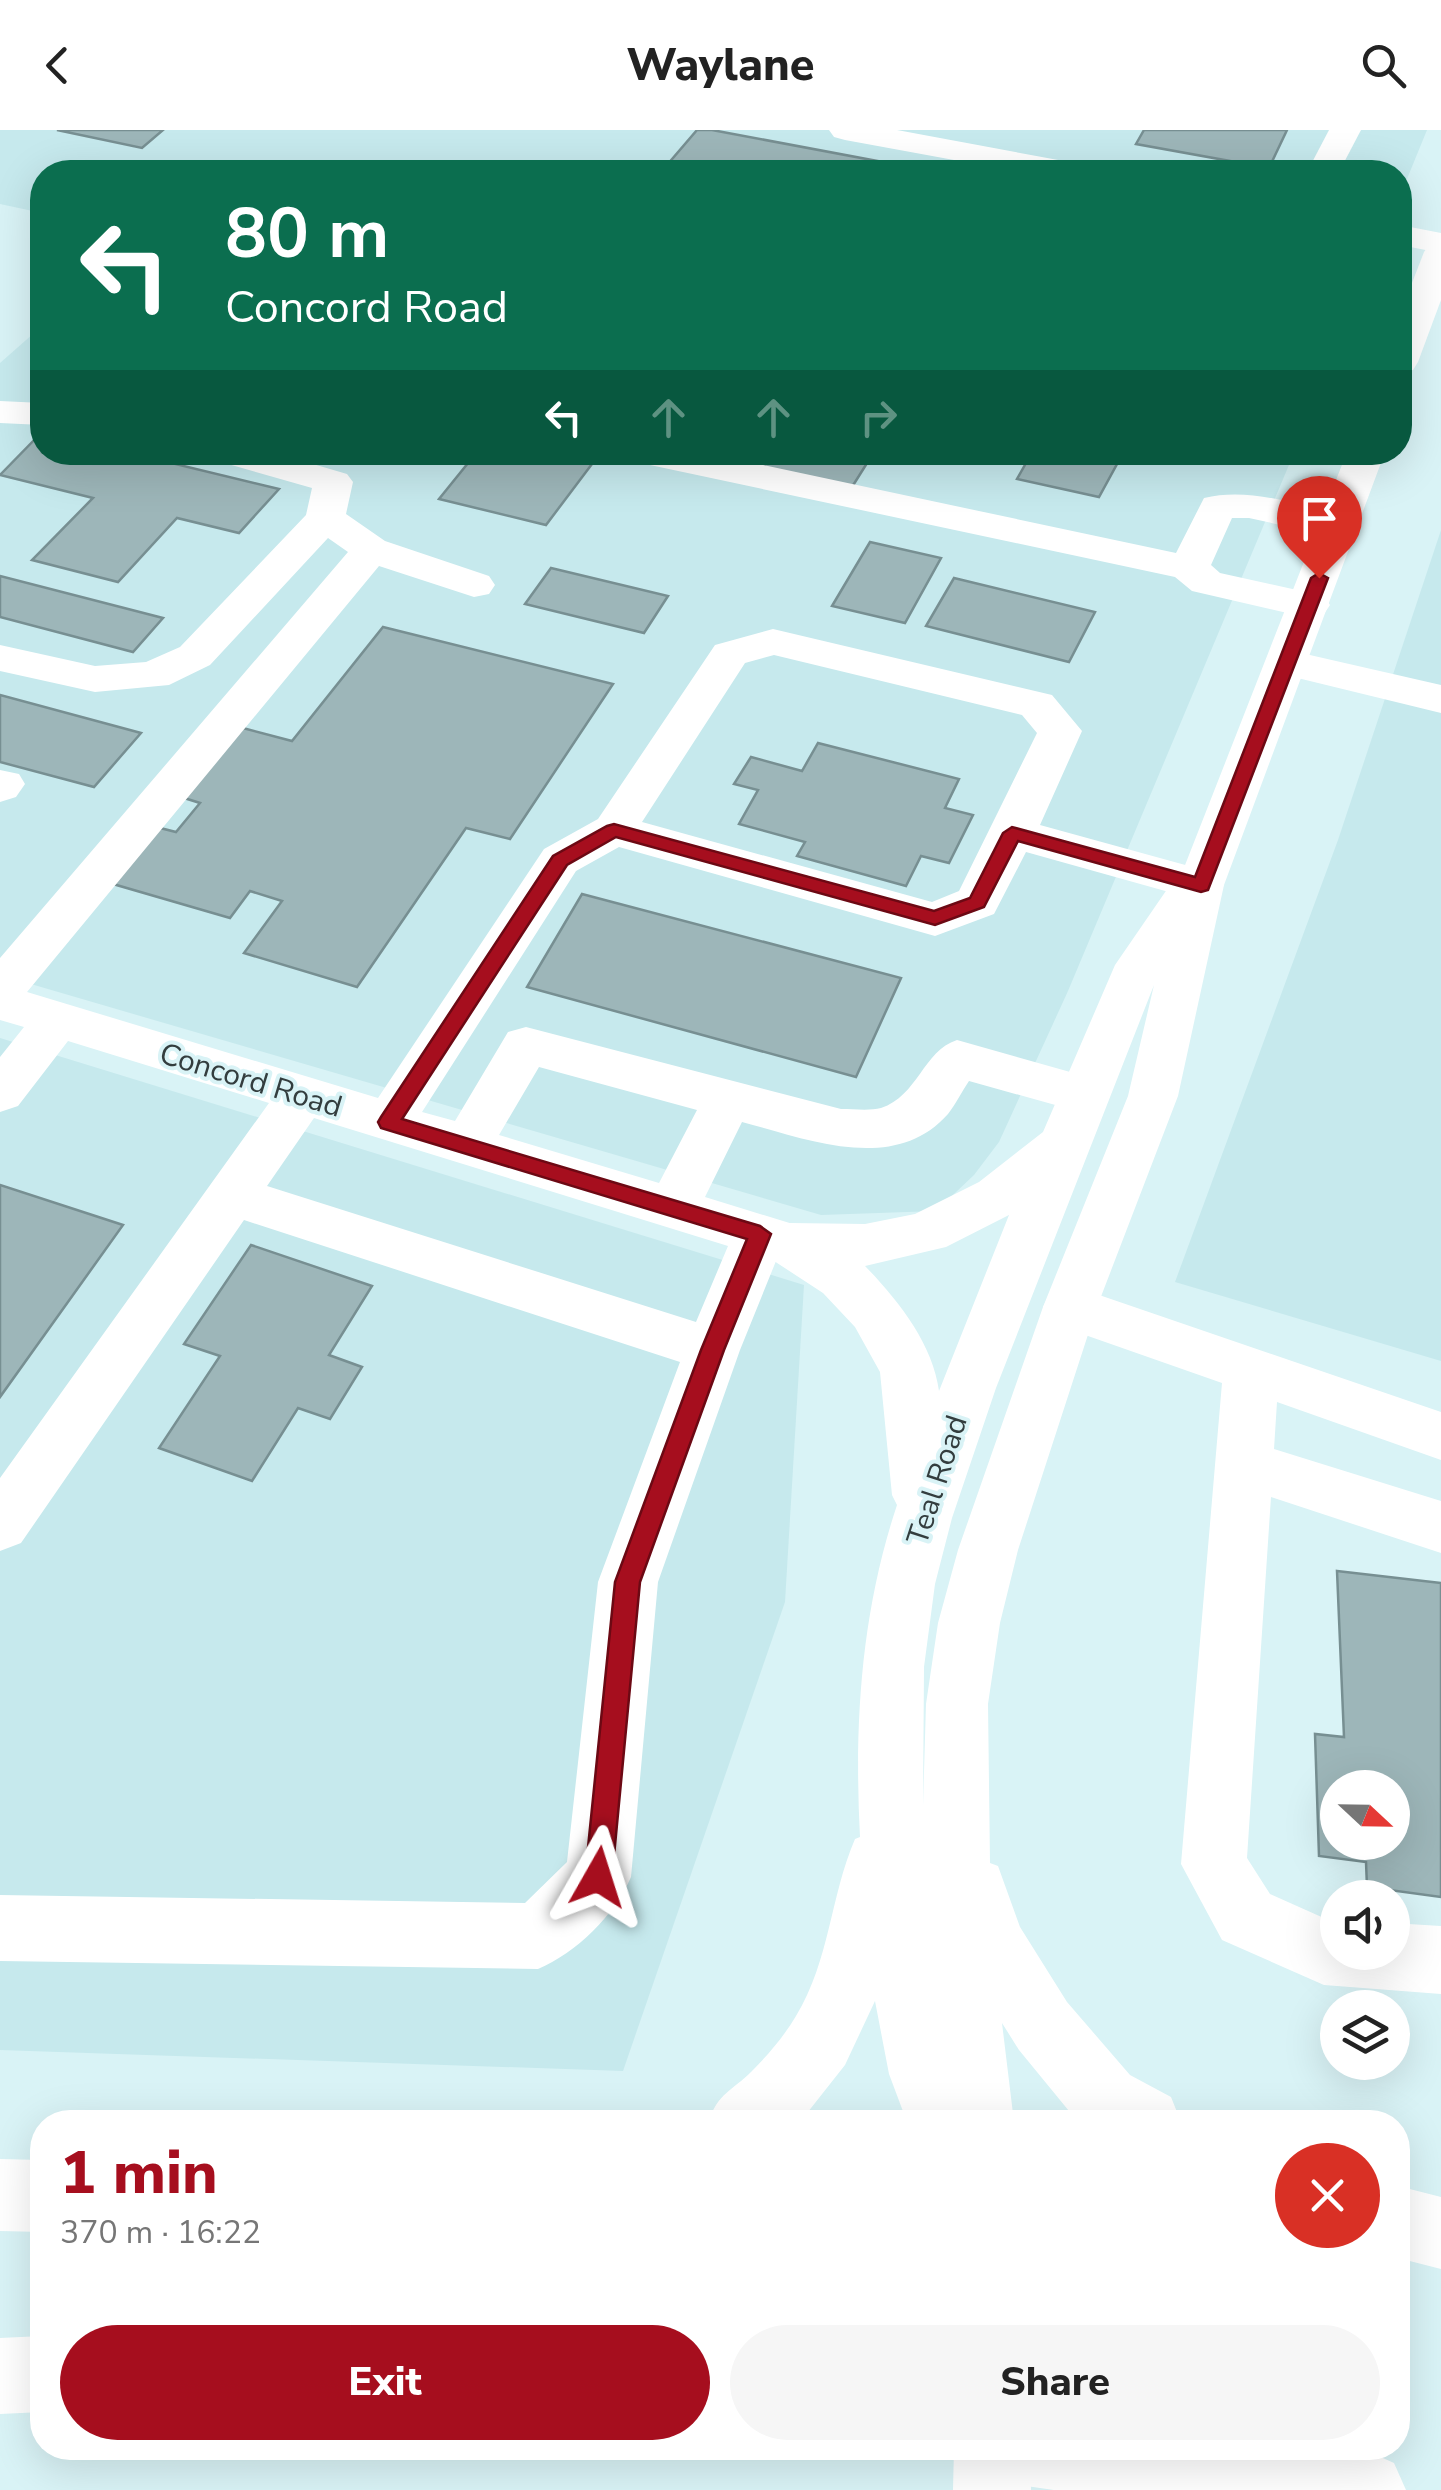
<!DOCTYPE html>
<html lang="en">
<head>
<meta charset="utf-8">
<style>
  body { margin:0; font-family:"Nunito Sans",sans-serif; background:#f6f6f6; color:#222; height:100vh; display:flex; flex-direction:column; font-size:38px; white-space:nowrap }
  * { box-sizing:border-box; margin:0 }
  p { font-size:32px; color:#767676 }
  .icon { flex:none; width:55px; height:55px; fill:none; stroke:currentColor; stroke-width:2; stroke-linecap:round; stroke-linejoin:round }
  .map { position:relative; flex:1; overflow:hidden }
  .drawer { position:absolute; left:30px; top:1980px; width:1380px; height:350px; display:flex; flex-direction:column; background:#fff; border-radius:40px; box-shadow:0 10px 40px #0002 }
  .drawer>* { flex:none }
  .top-card { position:absolute; left:30px; top:30px; width:1382px; height:305px; border-radius:40px; box-shadow:0 10px 40px #0002; background:#0b6e4f; color:#fff; overflow:hidden }
  .needle { width:65px; rotate:112deg }
  .fabs { position:absolute; left:1320px; top:1640px; display:grid; gap:20px }
  .fabs a { display:grid; place-items:center; width:90px; height:90px; border-radius:50%; background:#fff; box-shadow:0 10px 40px #0002; font-size:50px }
  .pin { position:absolute; display:grid; place-items:center; width:85px; height:85px; color:#fff; margin:-102px -42px; border-radius:50% 50% 50% 0; rotate:-45deg; box-shadow:0 0 10px #0007 }
  .pin .icon { rotate:45deg }
  .me { position:absolute; width:110px; margin:-55px; rotate:6deg; stroke-linejoin:round; filter:drop-shadow(0 0 8px #0008) }
  .turn { display:flex; align-items:center; gap:35px; height:210px; padding:0 30px; font-size:45px }
  .turn .icon { width:130px; height:130px; stroke-width:2.5 }
  .turn b { display:block; font-size:70px; line-height:85px }
  .lanes { display:flex; align-items:center; height:95px; padding:0 30px; background:#0003; justify-content:center; gap:50px; direction:ltr }
  .lanes .off { opacity:.35 }
  .round { display:grid; place-items:center; flex:none; width:105px; height:105px; border-radius:52px; background:#f6f6f6 }
  .overview { display:flex; align-items:center; justify-content:space-between; height:170px; padding:0 30px }
  h1 { font-size:60px; font-weight:800; line-height:75px; color:#a60e1e }
  .action { display:flex; gap:20px; margin-top:auto; padding:20px 30px }
  .action a { flex:1; height:115px; border-radius:60px; background:#a60e1e; color:#fff; font-size:40px; font-weight:800; line-height:115px; text-align:center }
  .action a+a { background:#f6f6f6; color:#222 }
  header { display:flex; justify-content:space-between; align-items:center; height:130px; padding:0 30px; background:#fff; font-size:45px; font-weight:800 }
  .map>svg:first-child { display:block }
</style>
</head>
<body>
<header><svg class="icon" aria-label="back" viewBox="0 0 24 24"><path d="M15 5l-7 7 7 7"/></svg>Waylane<svg class="icon" aria-label="search" viewBox="0 0 24 24"><circle cx="10" cy="10" r="6"/><path d="M15 15l6 6"/></svg></header>
<div class="map">
<svg width="1441" height="2360" viewBox="0 0 1441 2360">
  <rect width="100%" height="100%" fill="#d9f3f6"/>
  <g fill="#c6e9ed">
    <path d="M0,0h1427l-27,66v-24h-1358v41l-42,-9z"/>
    <path d="M42,196v126l1252,1 -226,538 -69,151 -25,33 -38,36 -115,4 -821,-240v-612z"/>
    <path d="M1441,400v831l-266,-79 163,-442z"/>
    <path d="M0,908l804,247 -19,317 -162,469 -623,-21z"/>
  </g>
  <g fill="#9db6b9" stroke="#778f92" stroke-width="2.5" fill-rule="evenodd">
    <path d="M57,0h106l-21,18z"/>
    <path d="M697,0h15l224,42h-275z"/>
    <path d="M1144,0h143l-18,38 -133,-24z"/>
    <path d="M42,302v20h84l153,37 -40,44 -62,-15 -59,64 -86,-22 61,-62 -93,-23z"/>
    <path d="M477,322h124l-55,73 -107,-26z"/>
    <path d="M773,322h101l-22,35 -89,-19z"/>
    <path d="M1028,322h39l50,12 -18,33 -82,-18 13,-23z"/>
    <path d="M870,412l71,16 -36,65 -73,-17z"/>
    <path d="M551,438l117,28 -24,37 -119,-29z"/>
    <path d="M0,446l163,42 -30,34 -133,-35z"/>
    <path d="M954,448l141,34 -26,50 -143,-36z"/>
    <path d="M383,497l230,57 -103,155 -44,-11 -109,159 -113,-34 38,-52 -32,-10 -20,27 -117,-34 47,-56 16,4 24,-29 -19,-6 58,-70 53,14z"/>
    <path d="M0,565l141,38 -47,54 -94,-25z"/>
    <path d="M818,613l141,36 -14,29 28,7 -24,48 -28,-7 -15,30 -109,-30 8,-14 -66,-18 19,-34 -24,-6 17,-27 51,14z"/>
    <path d="M582,764l319,84 -45,99 -329,-90z"/>
    <path d="M0,1055l123,40 -123,172z"/>
    <path d="M251,1115l121,41 -43,69 33,12 -32,52 -32,-11 -46,73 -93,-33 61,-92 -36,-12z"/>
    <path d="M1337,1441l104,12v314l-74,-10 -1,-25 -47,-6 -4,-122 29,3zM1338,1658h54v54h-54z"/>
  </g>
  <g fill="none" stroke-linecap="round" stroke-linejoin="round">
    <g fill="#fff" fill-rule="evenodd">
      <path d="M829,0h68l172,32 12,3 5,7h-67l-174,-32 -11,-3z"/>
      <path d="M1329,0h32l-22,42h-32z"/>
      <path d="M1400,95l41,8v20l-41,-8z"/>
      <path d="M0,271l42,2v22l-42,-2z"/>
      <path d="M209,322h63l75,22 6,8 -7,32 39,27 104,35 6,9 -6,9 -15,3 -95,-31 -352,426 351,106 166,-249 54,-30 117,-174 58,-16 279,66 30,36 -42,94 178,49 6,11 -6,11 -17,5 -175,-49 -32,62 -59,22 -316,-89 -43,24 -154,241 33,9 53,-89 18,-5 315,82c12,0 29,2 40,-1 37,-12 42,-57 76,-68l145,41 7,13 -7,13 -18,6 -115,-32c-7,10 -13,23 -21,33 -54,61 -141,25 -206,8l-37,75 104,32 8,15 -8,15 -19,6 -14,-4 -36,89 -82,232 -27,295c-16,38 -55,76 -93,92l-538,-8v-66l525,8 42,-41 31,-280 82,-220 -436,-142 -223,323 -21,8v-73l269,-375 -201,-62 -50,65 -18,6v-55l24,-30 -24,-7v-62l348,-406 -20,-14 -118,127 -41,20 -74,7 -95,-21v-26l95,21 51,-4 34,-15 126,-132 6,-27 -98,-28zM774,525l248,60 15,18 -78,158 -27,11 -290,-80 103,-159zM539,937l158,43 -38,73 -160,-48zM314,988l414,128 -32,76 -429,-136z"/>
      <path d="M702,322l474,101 28,-55c44,-11 92,6 135,16l14,4 6,8 -6,8 -14,4 -90,-20h-17l-21,47 9,8 104,23 6,9 -6,9 -15,4 -117,-27 -17,-14 -525,-112 -14,-4 -5,-8z"/>
      <path d="M1288,520l153,35v28l-168,-41 -6,-9 6,-9z"/>
      <path d="M0,640l19,4 6,10 -9,13 -16,5z"/>
      <path d="M1070,1155l371,127v48l-164,-58 -3,47 167,52v52l-170,-56 -24,361 23,36 56,25 12,1v32h54v-29l49,3v68l-117,-9 -102,-45 -41,-76 41,-481 -171,-60 -8,-16 8,-16z"/>
      <path d="M954,2318h76l1,42h-78z"/>
    </g>
    <g fill="#fff" fill-rule="evenodd">
      <path d="M1441,112v58l-23,62 -5,8 -13,3v-59l24,-62 5,-7z"/>
      <path d="M1347,322h38l-161,433 -46,211 -81,211 -79,243 -18,73 -12,81 2,159 8,3 22,61 47,75 63,73 41,22 10,25h-103l-59,-72 -17,-27 12,99h-107l-18,-48 -14,-73 -30,64 -45,57h-92c11,-30 23,-30 44,-51 17,-17 32,-35 44,-55 34,-56 34,-119 59,-177l5,-2c-6,-113 1,-224 37,-332l-5,-10 -12,-123 -25,-45 -32,-34 -52,-34 -8,-15 8,-15 19,-6 75,1 50,-10 64,-32 64,-50 72,-167 55,-80 8,-2zM1154,855l-26,111 -85,211 -85,243 -20,73 -12,81 -3,102 1,-139 11,-83 17,-66 44,-130zM1009,1085l-70,176c-6,-47 -41,-91 -74,-125l81,-19z"/>
      <path d="M0,2029l42,1v72l-42,-1z"/>
      <path d="M1398,2056l43,11v72l-43,-11z"/>
      <path d="M42,2206v76l-42,2v-76z"/>
      <path d="M988,2318h349l30,3 27,12 12,27h-352l-28,-4 -27,-11z"/>
    </g>
  </g>
  <path fill="#a60e1e" stroke="#6c0914" stroke-width="2.5" d="M1319,443l9,5 -120,312 -7,2 -183,-51 -34,66 -49,18 -319,-88 -49,28 -165,254 358,107 11,8 -47,116 -84,232 -28,295 -4,9 -10,4 -9,-4 -4,-9 30,-295 86,-232 46,-111 -366,-111 -3,-6 3,-5 172,-261 54,-30 7,-2 320,87 36,-13 33,-65 9,-6 183,50 116,-299z"/>
  <g text-anchor="middle" stroke-width="8" stroke-linejoin="round" paint-order="stroke">
    <g font-size="30" fill="#333d3e" stroke="#d9f3f6">
      <text transform="translate(251 950) rotate(17)" y="10">Concord Road</text>
      <text transform="translate(937 1350) rotate(-72)" y="10">Teal Road</text>
    </g>
  </g>
</svg>
<div class="fabs">
<a><svg class="needle" viewBox="-14 -14 28 28"><path d="M0-13l5 13h-10z" fill="#e53935"/><path d="M0 13l5-13h-10z" fill="#767676"/></svg></a>
<a><svg class="icon" aria-label="sound" viewBox="0 0 24 24"><path d="M4 9h4l5-4v14l-5-4H4zM17 9q2 3 0 6"/></svg></a>
<a><svg class="icon" aria-label="layers" viewBox="0 0 24 24"><path d="M12 4l9 5-9 5-9-5zM3 14l9 5 9-5"/></svg></a>
</div>
<div class="pin" style="left:1319px;top:448px;background:#d93025"><svg class="icon" aria-label="arrive" viewBox="0 0 24 24"><path d="M6 21V4h12l-3 4 3 4H6"/></svg></div>
<svg class="me" style="left:598px;top:1747px" viewBox="-20 -20 40 40"><path d="M0-17L14 15 0 8-14 15z" fill="#a60e1e" stroke="#fff" stroke-width="4"/></svg>
<div class="top-card">
<div class="turn"><svg class="icon" aria-label="left" viewBox="0 0 24 24"><path d="M17 20v-9H6M10 6l-5 5 5 5"/></svg><div><b>80 m</b>Concord Road</div></div>
<div class="lanes"><svg class="icon" aria-label="left" viewBox="0 0 24 24"><path d="M17 20v-9H6M10 6l-5 5 5 5"/></svg><svg class="icon off" aria-label="ahead" viewBox="0 0 24 24"><path d="M12 20V5M6 11l6-6 6 6"/></svg><svg class="icon off" aria-label="ahead" viewBox="0 0 24 24"><path d="M12 20V5M6 11l6-6 6 6"/></svg><svg class="icon off" aria-label="right" viewBox="0 0 24 24"><path d="M7 20v-9h11M14 6l5 5-5 5"/></svg></div>
</div>
<section class="drawer">
<div class="overview"><div><h1>1 min</h1><p>370 m · 16:22</p></div><a class="round" style="background:#d93025;color:#fff"><svg class="icon" aria-label="close" viewBox="0 0 24 24"><path d="M6 6l12 12M18 6L6 18"/></svg></a></div>
<div class="action"><a>Exit</a><a>Share</a></div>
</section>
</div>
</body>
</html>
